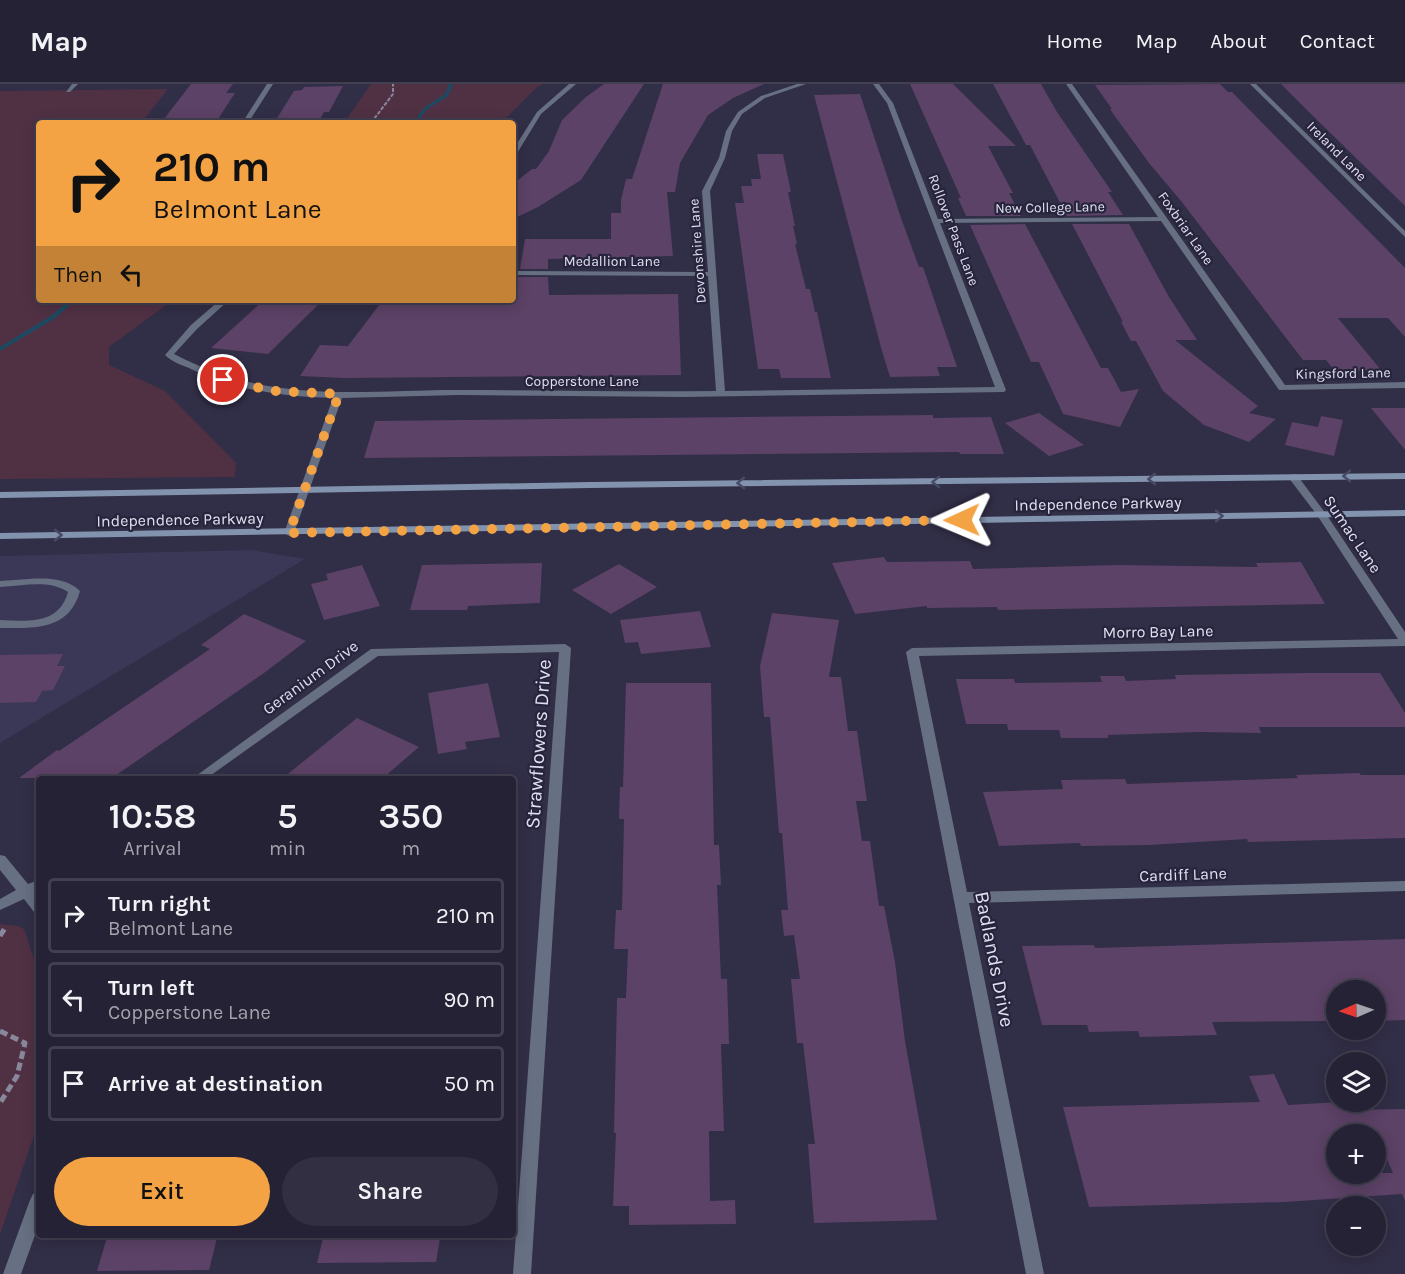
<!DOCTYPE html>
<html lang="en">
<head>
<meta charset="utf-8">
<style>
  body { margin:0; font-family:Karla,sans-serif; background:#312f41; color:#f1f3f6; height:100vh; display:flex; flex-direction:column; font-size:22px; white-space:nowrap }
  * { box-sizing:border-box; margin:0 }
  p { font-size:20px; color:#a3a4ad }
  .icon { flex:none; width:33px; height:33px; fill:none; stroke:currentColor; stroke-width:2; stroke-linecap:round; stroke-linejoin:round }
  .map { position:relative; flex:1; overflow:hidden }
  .drawer { position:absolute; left:36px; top:692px; width:480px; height:462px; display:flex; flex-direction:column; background:#252235; border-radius:6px; box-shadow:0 3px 15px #0003,0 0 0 2px #423f50 }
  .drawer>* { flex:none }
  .top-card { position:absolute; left:36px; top:36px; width:480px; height:183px; border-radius:6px; box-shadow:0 3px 15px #0003,0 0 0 2px #423f50; background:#f4a344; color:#111; overflow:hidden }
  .needle { width:39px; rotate:268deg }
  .buttons { position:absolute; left:1326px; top:896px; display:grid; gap:12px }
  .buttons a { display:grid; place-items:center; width:60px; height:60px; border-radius:50%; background:#252235; box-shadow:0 3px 15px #0003,0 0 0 2px #423f50; font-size:30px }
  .pin { position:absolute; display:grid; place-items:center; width:51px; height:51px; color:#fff; margin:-26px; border:3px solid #fff; border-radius:50%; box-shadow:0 2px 6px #0007 }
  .me { position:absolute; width:66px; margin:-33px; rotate:269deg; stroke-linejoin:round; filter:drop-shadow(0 0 4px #0008) }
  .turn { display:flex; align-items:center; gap:21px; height:126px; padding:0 18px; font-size:27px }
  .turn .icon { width:78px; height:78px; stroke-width:2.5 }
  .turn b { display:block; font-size:42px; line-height:51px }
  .then { display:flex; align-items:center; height:57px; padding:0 18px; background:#0003; gap:12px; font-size:22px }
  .eta { display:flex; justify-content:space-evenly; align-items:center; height:102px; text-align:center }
  .eta b { font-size:36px; font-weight:600; line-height:42px }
  .action { display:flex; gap:12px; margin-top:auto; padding:12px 18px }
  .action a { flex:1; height:69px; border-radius:36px; background:#f4a344; color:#111; font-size:24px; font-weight:600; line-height:69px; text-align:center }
  .action a+a { background:#312f41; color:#f1f3f6 }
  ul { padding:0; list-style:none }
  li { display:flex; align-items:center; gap:18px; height:75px; margin:0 12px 9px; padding:0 6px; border:3px solid #423f50; border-radius:6px }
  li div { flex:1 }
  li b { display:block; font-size:22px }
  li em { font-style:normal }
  header { display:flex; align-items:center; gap:36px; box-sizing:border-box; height:84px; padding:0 30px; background:#252235; border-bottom:2px solid #423f50 }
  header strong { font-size:28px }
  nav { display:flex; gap:33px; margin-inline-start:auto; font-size:21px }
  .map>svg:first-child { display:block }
</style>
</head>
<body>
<header>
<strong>Map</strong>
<nav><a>Home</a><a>Map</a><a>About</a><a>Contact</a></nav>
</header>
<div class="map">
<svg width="1405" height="1190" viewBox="0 0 1405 1190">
  <rect width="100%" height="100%" fill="#312e47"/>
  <path fill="#3b3757" d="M251,466l54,9 -305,184v-187z"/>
  <g fill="#503144">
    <path d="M371,0h172l-6,3 -36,36h-157z"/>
    <path d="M168,5l-27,34h-102v177h134l-64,47v18l56,26 71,72 -1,14 -235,2v-388z"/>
    <path d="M0,840l17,2 7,3 15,45v147l-39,113z"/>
  </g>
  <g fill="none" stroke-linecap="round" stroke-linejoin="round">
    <g fill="#194c64" fill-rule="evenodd">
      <path d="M449,0h4l-5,12 -22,14 -9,13h-4l11,-15 21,-14z"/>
      <path d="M70,216h6l-21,18 -55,33v-4l51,-31z"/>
    </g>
  </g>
  <g fill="#5c4266" fill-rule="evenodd">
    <path d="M191,0h42l-7,9h9l-17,26h-54z"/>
    <path d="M604,0h40l-63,96 -43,27 -25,12v-35l19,-15h4l13,-18 13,-31 24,-23z"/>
    <path d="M663,0h101l-31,14 -25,17 -28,48 -5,29h-8l6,64 -125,3v10h-28l5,-30h86v-26h10v-13l5,-21h6z"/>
    <path d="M910,0h43l63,62h-28l25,47h-4l12,23h-55l-8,-18h3z"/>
    <path d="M993,0h48l16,28 55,80h-4l15,23 -56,1 -37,-71h-4z"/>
    <path d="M1220,0l8,8h4l173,176v69l-17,-19h-50l43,52 -46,1 -9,-11h-23l-122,-159 -32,-38 -35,-48 -4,-6h2l-17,-24z"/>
    <path d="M1281,0h124v122l-97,-95z"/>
    <path d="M343,2l-14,26h-5l-6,11h-44l20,-32 8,-1 2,-3z"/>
    <path d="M860,10l41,124 18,49h4l34,100h-20l3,9 -50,1 -8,-26 -68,-256z"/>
    <path d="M757,70h26l8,38h-3l7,34h-2l4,18h-2l11,45h4l5,23h2l14,66h-50l-2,-9h-21l-23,-166h9l-3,-17h11l-1,-7h10z"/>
    <path d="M1025,140l76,144h7l13,24 18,-3 -19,38 -57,-13 -24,-52h-8l-61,-137z"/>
    <path d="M1072,140h57l40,73 28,43h-22l83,66 -9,7 27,6 -27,23 -45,-17 -41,-34 -27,-50h-5l-10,-19h2z"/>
    <path d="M518,193h30l1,18 129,-1 3,81 -337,3 -44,-2 20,-31 28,1 35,-46h130z"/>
    <path d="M264,216h59l-55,54 -57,-6z"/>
    <path d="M1371,324h34v42z"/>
    <path d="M1039,329l45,32 -35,11 -44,-33z"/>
    <path d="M933,331v3l58,-1 13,37h-44l-1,-2 -595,6 11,-37z"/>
    <path d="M1321,332l22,4 -9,36 -49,-11 7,-23 26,5z"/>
    <path d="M884,473l3,5 83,-1 3,8 145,-4 140,2 -2,-4 45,-1 24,42 -327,6 -1,-3 -70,1v-2l-72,8 -23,-51z"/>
    <path d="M542,479l-2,40 -72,3 -1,4h-57l12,-45z"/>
    <path d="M619,480l38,23 -46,27 -39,-24z"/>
    <path d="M362,481l18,41 -56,14 -13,-36 17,-4 -2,-6z"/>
    <path d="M700,527l11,36 -70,7 -3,-12 -13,1 -5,-23z"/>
    <path d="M772,529l67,7 -10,57h12l7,54h9l10,70h-11l6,40h8l9,65h5l11,56 10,79 32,179 -123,3 -6,-79h7l-12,-101h-6l-6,-64h9l-6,-44 -10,1 -3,-26h7l-6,-77h-3l-9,-116h-6l-4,-51z"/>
    <path d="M244,530l62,27 -42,32 -152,105h-93l38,-28 2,1 151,-102 -9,-4z"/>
    <path d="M63,570l-6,12h8l-12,24 -11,1 -6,11 -36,1v-48z"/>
    <path d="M1307,589h73l25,40v14h-146l2,6 -62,-1 -91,3v3h-47l-2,-8h-51l-1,-6h-41l-10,-45h58l1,4 87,-1 -2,-6h24l2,5 50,-2 -1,-4z"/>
    <path d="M488,599l12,54 -35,5 2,7 -29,5 -10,-61z"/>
    <path d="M626,599h85l3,162h5l2,40h-4l4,94h6l2,65h-8l3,87h-15l1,70 25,-1 1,24 -107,1v-19h-16l3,-73h-2l3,-135h9l2,-49h-14l2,-39h6l2,-91h-5l1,-32h3z"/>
    <path d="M357,634l62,29 -36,31h-100z"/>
    <path d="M1359,689l2,2h44v63l-157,4 -1,-3 -98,6 -68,1 -1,-3 -81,3 -16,-54 80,-3 -2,-9 64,-1 2,5 171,-6 -2,-3z"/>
    <path d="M1405,855v81l-29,1v-31h-40v31l-124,1 5,13 -77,2 -2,-6 -49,1 -2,-7h-45l-20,-79 72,-1 1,3z"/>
    <path d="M1274,990l14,31 52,-3 4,8 61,-1v92l-3,-7 -117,8 -196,5 -26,-100 197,-5 -11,-26zM1336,1050h40l17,39h-57z"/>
    <path d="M108,1150h110l-9,36 -112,1z"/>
    <path d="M324,1150h107l-1,4h10l-4,24 -119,1z"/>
  </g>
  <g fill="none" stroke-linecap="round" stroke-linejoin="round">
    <path stroke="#89879c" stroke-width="2" stroke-dasharray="4 1.5" stroke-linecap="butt" d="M371,39l22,-29v-10"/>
    <g stroke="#89879c" stroke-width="5" stroke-dasharray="8 4" stroke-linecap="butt">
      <path d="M0,852l5,-8"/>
      <path d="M0,947l25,12 -8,33 -17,27"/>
    </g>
    <path fill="#667082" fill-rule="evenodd" d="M29,495c17,-1 38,-1 51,12 -11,40 -46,37 -80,37v-8c28,1 59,5 68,-28 -19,-13 -46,-6 -68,-5v-6z"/>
    <g fill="#667082" fill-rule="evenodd">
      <path d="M72,0h6l-8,8h-4z"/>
      <path d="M267,0h6l-25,39h-6z"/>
      <path d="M569,0h7l-35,30 -25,41 -3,2v-7l24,-38z"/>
      <path d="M797,0h9l-41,14 -23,16 -10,17 -7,27 -15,33 15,200 270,-4 -108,-284 -14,-19h6l14,19 45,116 220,-2 -92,-133h6l213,301 120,-3v6l-126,2 -118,-169 -221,2 66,167 -2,2 -321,5 -224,-2 -117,3 -48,135 -5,3 -5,-3 49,-135c-49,-1 -100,-8 -144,-30 -8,-3 -18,-7 -24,-13l26,-30 29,-25h9l-32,29 -23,25c97,51 182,36 286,36 86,0 171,2 256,1l-8,-115 -195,-1v-4l195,1 -6,-81 17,-33 7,-27 12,-19 23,-16z"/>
      <path d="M1250,0h6l149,147v6z"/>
      <path d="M1293,390l4,1 29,39 79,118v14l-486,10 48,236 438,-11v10l-436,12 75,371h-18l-120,-622 6,-4 486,-9 -81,-124 -29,-38z"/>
      <path d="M565,560l6,4 -40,626h-18l46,-622 -181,4 -171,122h-14l178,-129z"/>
      <path d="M0,771l5,1 23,28 11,-4v11l-4,2 4,5v15l-5,-1 -10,-13 -24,11v-11l16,-9 -16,-20z"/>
      <path d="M39,1108v32l-18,50h-18l27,-74 3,-6z"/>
    </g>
    <g fill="#8293ae" fill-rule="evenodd">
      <path d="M1405,389v6l-815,9 -590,10v-6l590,-10z"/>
      <path d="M1405,426v6l-1405,23v-6z"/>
    </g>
  </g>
  <defs><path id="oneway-chevron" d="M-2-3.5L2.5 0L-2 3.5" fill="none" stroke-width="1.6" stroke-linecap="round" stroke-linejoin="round" transform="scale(1.5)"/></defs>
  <g stroke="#474b65">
    <use href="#oneway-chevron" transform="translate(1347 392) rotate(180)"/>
    <use href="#oneway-chevron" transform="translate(1152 395) rotate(179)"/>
    <use href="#oneway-chevron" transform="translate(936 398) rotate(179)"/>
    <use href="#oneway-chevron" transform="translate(741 399) rotate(179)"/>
    <use href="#oneway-chevron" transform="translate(1219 432) rotate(-1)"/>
    <use href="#oneway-chevron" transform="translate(58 451)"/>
  </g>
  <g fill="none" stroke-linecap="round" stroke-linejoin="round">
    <path stroke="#f4a344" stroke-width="10" stroke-dasharray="0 18" d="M223,296l51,11 65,3 -50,139 673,-13"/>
  </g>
  <g text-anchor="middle" stroke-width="4.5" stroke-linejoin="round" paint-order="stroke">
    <g font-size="14" fill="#e1e0f1" stroke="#27243d">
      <text transform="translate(1337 67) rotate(45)" y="5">Ireland Lane</text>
      <text transform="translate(1050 123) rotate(-1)" y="5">New College Lane</text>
      <text transform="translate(1186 144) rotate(55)" y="5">Foxbriar Lane</text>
      <text transform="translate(954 146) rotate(69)" y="5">Rollover Pass Lane</text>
      <text transform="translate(697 167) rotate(-94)" y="5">Devonshire Lane</text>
      <text x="612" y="182">Medallion Lane</text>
      <text transform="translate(1343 289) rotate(-1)" y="5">Kingsford Lane</text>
      <text x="582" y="302">Copperstone Lane</text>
    </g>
    <g font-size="16" fill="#e1e0f1" stroke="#27243d">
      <text transform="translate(1098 419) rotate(-1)" y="6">Independence Parkway</text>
      <text transform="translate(180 435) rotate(-1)" y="6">Independence Parkway</text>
      <text transform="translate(1353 450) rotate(56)" y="6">Sumac Lane</text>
      <text transform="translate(1158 547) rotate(-1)" y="6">Morro Bay Lane</text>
      <text transform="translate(310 593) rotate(-36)" y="6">Geranium Drive</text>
      <text transform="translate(1183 790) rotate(-2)" y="6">Cardiff Lane</text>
    </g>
    <g font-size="20" fill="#e1e0f1" stroke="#27243d">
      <text transform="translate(538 660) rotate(-86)" y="7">Strawflowers Drive</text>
      <text transform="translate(995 875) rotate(79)" y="7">Badlands Drive</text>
    </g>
  </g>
</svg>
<div class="buttons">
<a><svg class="needle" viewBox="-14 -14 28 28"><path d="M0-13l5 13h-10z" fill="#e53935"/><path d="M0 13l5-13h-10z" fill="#a3a4ad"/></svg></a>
<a><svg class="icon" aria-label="layers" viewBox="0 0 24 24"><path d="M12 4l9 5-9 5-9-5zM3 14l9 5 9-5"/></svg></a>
<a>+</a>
<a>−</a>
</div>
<div class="pin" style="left:223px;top:296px;background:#d93025"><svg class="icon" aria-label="arrive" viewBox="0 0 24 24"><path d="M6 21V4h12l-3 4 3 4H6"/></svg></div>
<svg class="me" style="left:962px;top:436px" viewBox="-20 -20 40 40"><path d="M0-17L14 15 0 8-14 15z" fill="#f4a344" stroke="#fff" stroke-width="4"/></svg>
<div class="top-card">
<div class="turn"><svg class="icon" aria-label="right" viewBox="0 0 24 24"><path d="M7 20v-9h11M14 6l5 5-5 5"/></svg><div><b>210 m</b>Belmont Lane</div></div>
<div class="then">Then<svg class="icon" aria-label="left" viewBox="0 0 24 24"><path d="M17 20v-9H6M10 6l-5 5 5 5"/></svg></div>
</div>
<section class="drawer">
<div class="eta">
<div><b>10:58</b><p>Arrival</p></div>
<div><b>5</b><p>min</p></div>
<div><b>350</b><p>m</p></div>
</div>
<ul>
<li><svg class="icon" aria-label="right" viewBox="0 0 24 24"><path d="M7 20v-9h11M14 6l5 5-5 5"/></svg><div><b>Turn right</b><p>Belmont Lane</p></div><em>210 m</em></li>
<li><svg class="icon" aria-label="left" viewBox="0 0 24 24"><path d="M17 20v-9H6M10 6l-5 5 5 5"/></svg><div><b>Turn left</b><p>Copperstone Lane</p></div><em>90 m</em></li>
<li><svg class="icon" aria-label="arrive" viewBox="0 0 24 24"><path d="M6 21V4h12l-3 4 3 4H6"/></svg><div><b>Arrive at destination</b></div><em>50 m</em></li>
</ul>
<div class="action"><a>Exit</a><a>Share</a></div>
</section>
</div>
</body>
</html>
